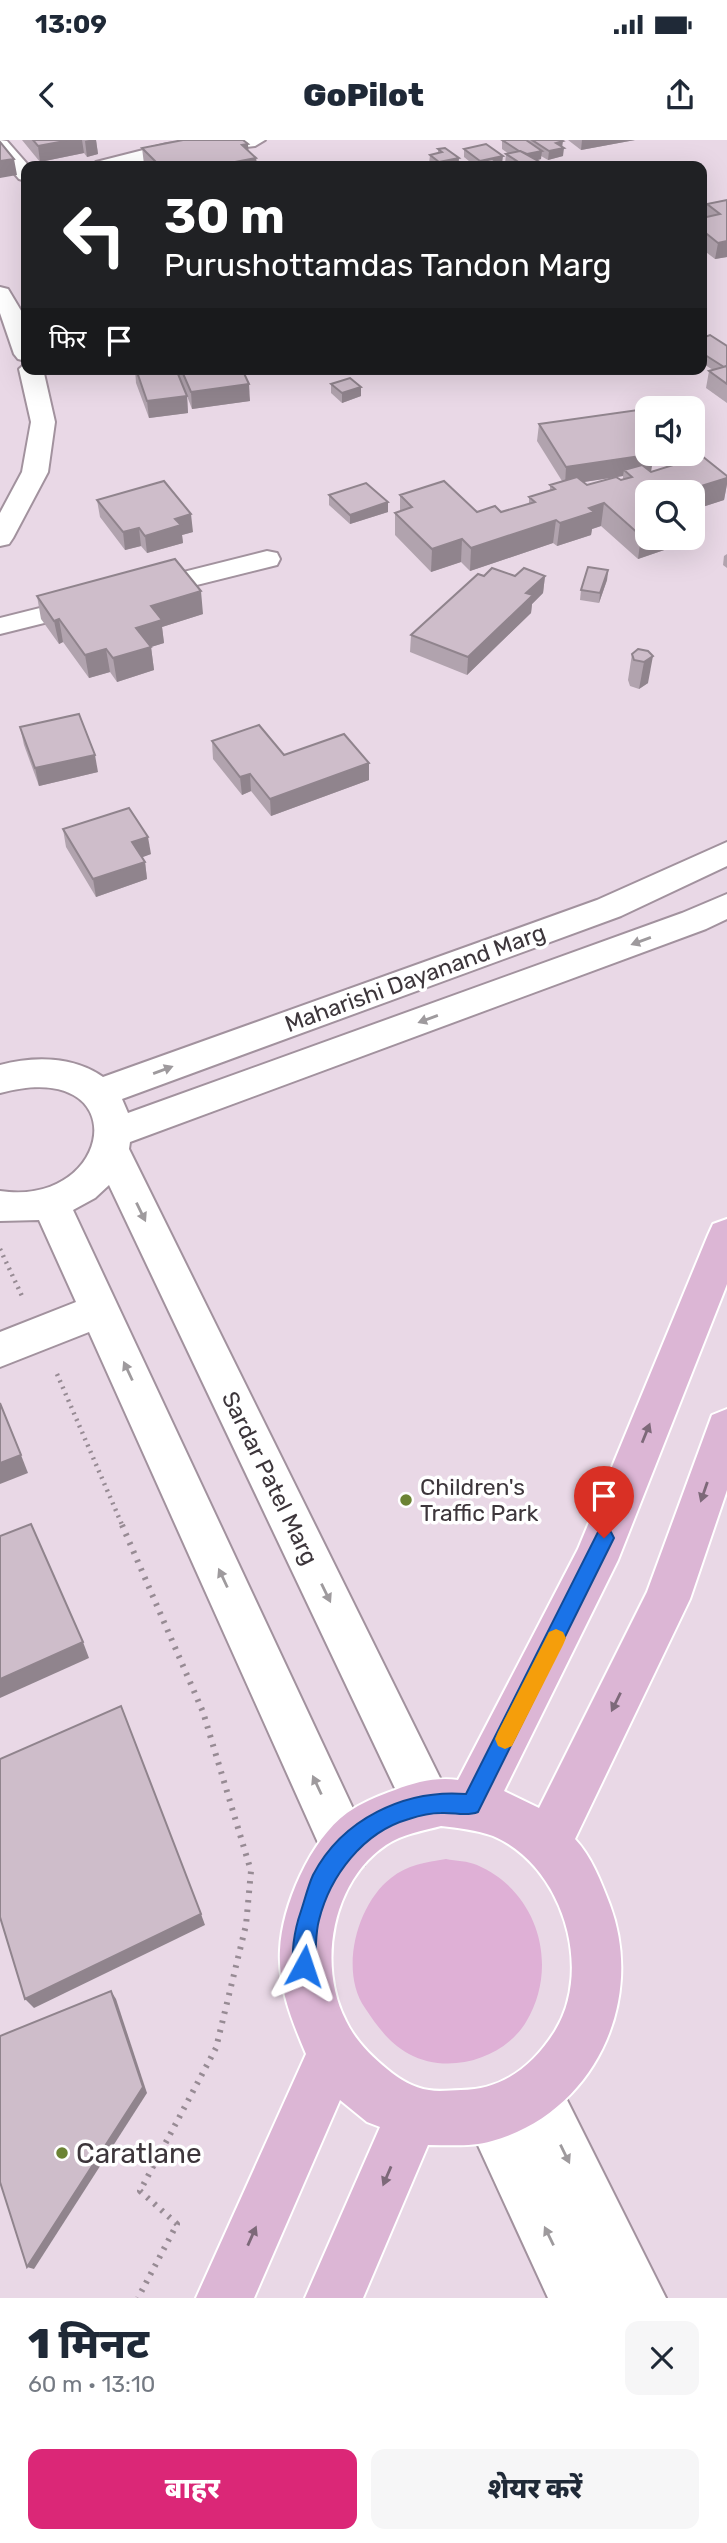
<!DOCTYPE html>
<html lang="hi">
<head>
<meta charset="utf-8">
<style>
  body { margin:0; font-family:Rubik,"Noto Sans Devanagari",sans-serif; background:#f6f6f7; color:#1f2937; height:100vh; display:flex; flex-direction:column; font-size:26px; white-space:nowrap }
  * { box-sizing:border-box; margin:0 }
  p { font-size:23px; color:#747a83 }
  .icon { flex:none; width:38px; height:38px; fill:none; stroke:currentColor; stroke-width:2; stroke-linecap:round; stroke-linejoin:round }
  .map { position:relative; height:2158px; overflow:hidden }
  .drawer { display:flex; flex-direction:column; background:#fff; flex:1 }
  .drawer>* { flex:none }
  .banner { position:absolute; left:21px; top:21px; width:686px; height:214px; border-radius:14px; box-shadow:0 7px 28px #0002; background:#202124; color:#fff; overflow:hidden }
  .controls { position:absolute; left:635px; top:256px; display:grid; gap:14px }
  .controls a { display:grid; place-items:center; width:70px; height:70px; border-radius:14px; background:#fff; box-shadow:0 7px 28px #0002; font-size:35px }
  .pin { position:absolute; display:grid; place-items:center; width:60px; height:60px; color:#fff; margin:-72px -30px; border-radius:50% 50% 50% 0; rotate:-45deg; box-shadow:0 0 7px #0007 }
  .pin .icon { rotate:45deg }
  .me { position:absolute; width:77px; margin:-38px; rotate:5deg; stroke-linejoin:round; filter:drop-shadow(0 0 5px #0008) }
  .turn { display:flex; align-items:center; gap:24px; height:147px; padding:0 28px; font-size:32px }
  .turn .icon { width:91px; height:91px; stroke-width:2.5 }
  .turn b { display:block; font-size:49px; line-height:60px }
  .then { display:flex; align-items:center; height:66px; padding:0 28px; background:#0003; gap:14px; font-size:26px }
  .round { display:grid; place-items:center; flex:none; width:74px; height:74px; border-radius:14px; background:#f6f6f7 }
  .overview { display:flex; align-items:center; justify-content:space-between; height:119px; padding:0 28px }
  h1 { font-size:42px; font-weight:800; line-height:52px }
  .cta { display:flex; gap:14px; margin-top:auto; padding:14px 28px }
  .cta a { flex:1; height:80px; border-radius:14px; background:#db2777; color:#fff; font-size:28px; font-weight:800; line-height:80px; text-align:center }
  .cta a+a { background:#f6f6f7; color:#1f2937 }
  .status { display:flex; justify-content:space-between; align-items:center; height:49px; padding:0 35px; background:#fff; direction:ltr }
  .status svg { height:19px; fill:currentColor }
  header { display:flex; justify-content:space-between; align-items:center; height:91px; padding:0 28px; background:#fff; font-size:32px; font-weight:800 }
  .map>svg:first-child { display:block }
</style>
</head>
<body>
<div class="status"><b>13:09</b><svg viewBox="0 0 49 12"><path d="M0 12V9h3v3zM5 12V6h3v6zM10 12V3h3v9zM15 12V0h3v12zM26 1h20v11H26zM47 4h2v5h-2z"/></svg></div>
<header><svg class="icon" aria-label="back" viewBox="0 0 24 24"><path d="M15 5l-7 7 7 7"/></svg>GoPilot<svg class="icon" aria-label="share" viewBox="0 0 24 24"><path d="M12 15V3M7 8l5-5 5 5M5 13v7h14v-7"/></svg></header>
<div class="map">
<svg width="727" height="2158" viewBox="0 0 727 2158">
  <rect width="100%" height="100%" fill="#e9d8e6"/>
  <path fill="#dfb0d6" d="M446,1719c10,2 22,2 31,6 61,26 83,101 49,157 -23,38 -79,53 -117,32 -20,-11 -32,-28 -44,-46 -26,-37 -8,-104 26,-130 16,-13 35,-16 55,-19z"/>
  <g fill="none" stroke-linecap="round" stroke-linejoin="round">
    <g stroke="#a2929e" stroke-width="4">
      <g id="minor">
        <path d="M0,0l7,1 22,25h-3v15l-7,-2 -19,-22z"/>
        <path d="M203,0h62l-10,6 -88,10 -41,10h-33l3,-4 71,-18z"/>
        <path d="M0,147l8,2 18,30v42l-8,-2 -4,-5 -14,-41z"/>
        <path d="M26,223v6h17l12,53 -7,50 -35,66 -4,6 -9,2v-33l22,-41 9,-50 -12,-53z"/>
        <path d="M267,411l10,2 3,6 -3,6 -277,69v-16z"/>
        <path d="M727,702v24l-106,50 -499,183 6,14 554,-200 45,-19v25l-21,10 -576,213 -1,7 316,639 7,17 -7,17 -17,7 -17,-7 -302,-637 -14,13 -22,12 298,637 -7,18 -18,7 -18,-7 -239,-533 -89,35v-35l76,-30 -37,-82 -39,1v-30c114,17 137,-135 0,-98v-28c34,-9 73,-9 103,12l494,-177z"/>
        <path d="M535,1926l19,8 112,224h-118l-84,-183 8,-19 19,-8 18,7 7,-21z"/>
      </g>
    </g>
    <g stroke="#fff" stroke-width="4">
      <path id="major" d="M727,1079v65l-109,276 -114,231 35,17 108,-216 65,-177 15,-6v81l-37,109 -115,240c17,18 26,43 35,66 36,97 -17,208 -118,236 -20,6 -43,4 -64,4l-65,153h-58l75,-171 -13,-5 -27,-22 -86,198h-58l110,-244c-14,-33 -28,-67 -26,-104 2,-44 30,-110 67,-137 14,-10 31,-17 48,-23 21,-8 41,-13 63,-10l120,-231 130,-314 5,-11zM441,1686c17,2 36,4 52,10 69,29 101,132 62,195 -22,35 -53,59 -94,59 -10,0 -22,2 -32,0 -16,-2 -30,-11 -42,-21 -16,-13 -32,-29 -41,-48 -29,-56 -14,-140 40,-176 17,-11 36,-14 55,-19z"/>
    </g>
    <g stroke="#978b94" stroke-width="4.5" stroke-dasharray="2 5" stroke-linecap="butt">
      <path d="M0,1109l22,47"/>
      <path d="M57,1234l66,153"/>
    </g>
    <path stroke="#978b94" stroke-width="6" stroke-dasharray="2.5 7" stroke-linecap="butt" d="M122,1385l81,187 48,159 -5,54 -30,123 -76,143 37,33 -39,74"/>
    <use href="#minor" fill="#fff" fill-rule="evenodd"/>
    <use href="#major" fill="#dcb6d5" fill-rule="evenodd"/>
  </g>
  <g fill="#b1a3ae" fill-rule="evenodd">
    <path d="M22,0h74l2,14 -11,3 -3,-4 -44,9z"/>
    <path d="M502,0h59l2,16 -15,4 -7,-4v3l-4,1 10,6h-72l-11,-9v-8l38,16 3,-1 1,-10h3l-7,-5z"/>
    <path d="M568,0h67l-54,10z"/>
    <path d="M248,4v7l8,7 1,8h-111l-2,-2 -2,-16z"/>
    <path d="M438,9l21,9 -1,8h-25l-4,-2 1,-9 8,-2z"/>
    <path d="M727,60v57l-12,2 -13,-10v-31l3,-1 2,-13z"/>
    <path d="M702,198l25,8v57l-21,-15 3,-17 4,-1 -11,-7z"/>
    <path d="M135,229h41l2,4 -1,-4h65l8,32 -58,8 -5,-13 1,17 -39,5 -13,-35z"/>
    <path d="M331,244l30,12 -19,7 -11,-10z"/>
    <path d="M539,284l112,48 76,4v8l-3,16 -31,10v-18h-45l22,56 -32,11 -37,-33 -9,3 -1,6 -34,11 -4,-3 -83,28 -9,-9 -30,10 -36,-37v-22l5,-2v-16l77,17h24l28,-8v-7l21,-6v-6l12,-4 -25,-40zM623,336v4h-2l-4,-3zM615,337l-28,8 -4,-3z"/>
    <path d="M329,355l59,17 -38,12 -21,-19z"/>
    <path d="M97,360l96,32 -11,3 1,8 -36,10 -6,-7 -16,4 -25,-33z"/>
    <path d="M727,414v14l-4,-3 1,-9z"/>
    <path d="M608,430l-1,10 -8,23 -19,-3 1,-10z"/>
    <path d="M484,436h61l-2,17 -11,11 -1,9 -64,62 -57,-23 1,-17z"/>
    <path d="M37,456l166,18 -41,13 2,16 -13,4 3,23 -37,12 -7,-10 -21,6 -26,-36 -4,2 -18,-25z"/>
    <path d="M648,511v32l-9,6 -9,-3 -2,-6 4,-26z"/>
    <path d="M20,587l78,45 -59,14 -15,-41z"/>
    <path d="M212,601l72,14 85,25 -98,36 -20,-25 -9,4 -29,-36z"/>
    <path d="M63,689l88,25 -9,3 3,5 2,17 -51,18 -30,-50z"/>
  </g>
  <g fill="#90848d">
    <path d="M70,0h12l2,13 -44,9 -2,-16z"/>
    <path d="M89,0h7l2,14 -11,3 -2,-16z"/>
    <path d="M582,0h53l-54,10z"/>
    <path d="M563,1l-1,7h2l-1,8 -15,4 1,-9 7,-8z"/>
    <path d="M248,4l1,15 7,-1 1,8h-43l28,-21z"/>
    <path d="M542,11l-1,8 -17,5 1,-9z"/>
    <path d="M503,16l-1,8 -8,2h-14v-5z"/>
    <path d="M459,18l-1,8h-19v-4z"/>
    <path d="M14,19l3,16 -17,3v-17z"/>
    <path d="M727,101v16l-12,2 3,-16z"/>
    <path d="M249,244l1,17 -58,8 -1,-17z"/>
    <path d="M361,247v9l-19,7v-10z"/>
    <path d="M187,256l1,17 -39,5 -2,-17z"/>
    <path d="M648,296v17l-6,-16z"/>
    <path d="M654,314l-3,18 -27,-2 -1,6 -58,9 1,-18z"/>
    <path d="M727,338v6l-3,16 -31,10v-18h-11z"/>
    <path d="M648,353v22l-9,-20z"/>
    <path d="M388,362v10l-38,12v-9z"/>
    <path d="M604,363l-3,23 -9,3 -1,6 -34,11 3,-23 29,-15z"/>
    <path d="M191,374l2,18 -11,3 1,8 -36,10 -2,-17 30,-17z"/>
    <path d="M556,380l-3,23 -83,28 1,-23z"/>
    <path d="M139,388l2,18 -16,4 -2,-18z"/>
    <path d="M648,394v3h24l-2,11 -32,11 3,-23z"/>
    <path d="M462,399l-1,23 -30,10 1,-23z"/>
    <path d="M608,430l-1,10 -8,23 1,-10z"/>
    <path d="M545,436l-2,17 -11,11 -1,9 -64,62 1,-18 58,-64z"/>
    <path d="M201,451l2,23 -41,13 2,16 -13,4 3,23 -37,12 -4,-24 38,-52z"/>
    <path d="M59,479l4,23 -4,2 -5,-23z"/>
    <path d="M106,509l4,23 -21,6 -4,-23z"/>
    <path d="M653,516l-5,27 -9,6 5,-27z"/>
    <path d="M95,615l3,17 -59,14 -4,-18z"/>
    <path d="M369,623v17l-98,36 -1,-17z"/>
    <path d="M250,634l1,17 -9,4 -2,-18z"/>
    <path d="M148,697l3,17 -16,6 -3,-18z"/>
    <path d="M145,722l2,17 -51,18 -3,-18z"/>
    <path d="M21,1315l7,18 -28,11v-21z"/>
    <path d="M83,1502l6,16 -89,40v-19z"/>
    <path d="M201,1774l4,11 -171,83 -9,-9z"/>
    <path d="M111,1851l5,8 31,94 -113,176 -7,-2z"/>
  </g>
  <g fill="#cebdca" stroke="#90848d" stroke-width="2">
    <path d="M33,0h37l-32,6z"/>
    <path d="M183,0h60l5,4 -6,1 14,13 -42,8h-54l-18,-18z"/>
    <path d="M502,0h24l16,11 -15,3 -7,-3h-1z"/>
    <path d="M532,0h29l2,1 -7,2 8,5 -15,3z"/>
    <path d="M0,2l14,17 -14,2z"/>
    <path d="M486,4l17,12 -23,5 -16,-12z"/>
    <path d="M445,8l14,10 -20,4 -9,-7 12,-3 -4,-3z"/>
    <path d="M520,11l27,15h-67l-5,-3 17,-4 10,6 15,-4 -11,-7z"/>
    <path d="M727,60v41l-9,2 -16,-13v-12l18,-4 -13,-10z"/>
    <path d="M710,195l17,11v20l-3,1 -22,-14v-15z"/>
    <path d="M727,226v18l-18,-13z"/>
    <path d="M136,229h40l11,27 -40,5z"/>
    <path d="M181,229h61l7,15 -58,8z"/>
    <path d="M350,238l11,9 -19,6 -11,-9z"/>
    <path d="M645,269l3,3v24l-6,1 6,8v8l6,1 -88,13 -27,-43z"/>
    <path d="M702,316l25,20v2l-45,14h-23l-2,-2 -9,2v1l-9,2 9,7v32l-7,2 -37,-33 -15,5 5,4 -34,11 -4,-3 -85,28 -9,-9 -30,10 -37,-36 17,-6 -12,-12 44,-14 33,31 18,-6 6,6 34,-10 -6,-5 26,-8 -5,-4 27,-8 10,8 29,-8 5,3 11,-3 -8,-7 18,-5 9,7z"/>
    <path d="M164,341l27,33 -16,5 6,6 -36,11 -6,-8 -16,4 -26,-32z"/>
    <path d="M366,343l22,19 -38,13 -21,-20z"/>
    <path d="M175,419l26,32 -50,15 11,14 -26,8 15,19 -38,11 -7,-9 -21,6 -26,-36 -5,2 -17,-25z"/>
    <path d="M588,427l20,3 -8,23 -19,-3z"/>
    <path d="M492,428l23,8 9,-8 21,8 -19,17 7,2 -65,62 -57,-22 67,-61 6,2z"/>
    <path d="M638,509l10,2 5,5 -9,6 -10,-2 -2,-6z"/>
    <path d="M79,574l16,41 -60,13 -15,-41z"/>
    <path d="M259,585l25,30 60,-21 25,29 -99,36 -20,-25 -10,3 -28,-36z"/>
    <path d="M129,668l19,29 -16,5 13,20 -52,17 -30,-50z"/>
    <path d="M0,1263l21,52 -21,8z"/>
    <path d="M31,1384l52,118 -83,37v-143z"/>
    <path d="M121,1566l80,208 -176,85 -25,-82v-158z"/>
    <path d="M111,1851l32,96 -116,180 -27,-85v-146z"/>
  </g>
  <defs><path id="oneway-solid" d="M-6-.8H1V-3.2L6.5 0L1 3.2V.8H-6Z" transform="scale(1.75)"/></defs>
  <g fill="#9e9a9d">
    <use href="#oneway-solid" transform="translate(641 801) rotate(160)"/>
    <use href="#oneway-solid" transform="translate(428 879) rotate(160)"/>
    <use href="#oneway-solid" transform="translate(163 930) rotate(-20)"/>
    <use href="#oneway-solid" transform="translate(141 1072) rotate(64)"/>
    <use href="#oneway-solid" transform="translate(128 1231) rotate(-115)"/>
    <use href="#oneway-solid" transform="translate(223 1438) rotate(-115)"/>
    <use href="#oneway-solid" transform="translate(326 1453) rotate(64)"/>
    <use href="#oneway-solid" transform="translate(317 1645) rotate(-115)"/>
    <use href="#oneway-solid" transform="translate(565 2014) rotate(64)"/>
    <use href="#oneway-solid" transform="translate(549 2096) rotate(-116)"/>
  </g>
  <g fill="#7d6979">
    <use href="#oneway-solid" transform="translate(646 1293) rotate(-68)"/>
    <use href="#oneway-solid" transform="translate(704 1352) rotate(109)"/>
    <use href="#oneway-solid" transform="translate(616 1562) rotate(116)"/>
    <use href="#oneway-solid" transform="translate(387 2036) rotate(113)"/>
    <use href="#oneway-solid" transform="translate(252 2096) rotate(-66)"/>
  </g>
  <path fill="#1a73e8" stroke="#114b97" stroke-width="2" d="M604,1390l7,2 3,6 -3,6 -133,268c-12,5 -24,0 -37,1 -10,0 -23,3 -32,6 -46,13 -79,57 -90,101 -5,18 -1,37 -8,54l-7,3 -8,-3c-7,-17 -1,-46 5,-63 4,-12 7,-25 12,-36 29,-56 92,-86 153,-81l132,-262z"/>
  <path fill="#f59e0b" d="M556,1489l7,3 3,6 -3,7 -51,101 -7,3 -7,-3 -3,-7 3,-7 51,-100z"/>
  <g fill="#6c8334" stroke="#fff" stroke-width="2.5">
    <circle cx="406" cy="1360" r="7"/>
    <circle cx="62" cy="2013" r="7"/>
  </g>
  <g text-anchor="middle" stroke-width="7" stroke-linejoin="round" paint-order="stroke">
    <g font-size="23" fill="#3d363b" stroke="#fff">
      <text transform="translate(415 838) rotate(-20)" y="8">Maharishi Dayanand Marg</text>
      <text transform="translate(270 1338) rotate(64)" y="8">Sardar Patel Marg</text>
    </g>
    <g font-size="23" fill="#3d363b" stroke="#fff" text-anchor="start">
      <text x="420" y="1355">Children's<tspan x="420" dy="26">Traffic Park</tspan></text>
    </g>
    <g font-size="28" fill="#3d363b" stroke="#fff" text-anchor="start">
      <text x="76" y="2023">Caratlane</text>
    </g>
  </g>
</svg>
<div class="controls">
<a><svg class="icon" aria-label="sound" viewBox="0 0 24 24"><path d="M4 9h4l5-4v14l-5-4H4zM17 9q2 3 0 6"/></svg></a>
<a><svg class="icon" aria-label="search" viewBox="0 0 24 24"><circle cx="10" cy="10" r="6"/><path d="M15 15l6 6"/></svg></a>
</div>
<div class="pin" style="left:604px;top:1398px;background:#d93025"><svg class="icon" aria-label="arrive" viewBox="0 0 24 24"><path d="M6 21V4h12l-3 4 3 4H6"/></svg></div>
<svg class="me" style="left:304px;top:1826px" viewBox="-20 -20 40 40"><path d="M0-17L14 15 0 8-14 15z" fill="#1a73e8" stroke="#fff" stroke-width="4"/></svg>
<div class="banner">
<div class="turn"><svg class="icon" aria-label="left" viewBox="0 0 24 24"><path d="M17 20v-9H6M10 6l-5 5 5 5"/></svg><div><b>30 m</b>Purushottamdas Tandon Marg</div></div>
<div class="then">फिर<svg class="icon" aria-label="arrive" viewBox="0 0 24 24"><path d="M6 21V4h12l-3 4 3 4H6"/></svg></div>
</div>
</div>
<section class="drawer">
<div class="overview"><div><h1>1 मिनट</h1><p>60 m · 13:10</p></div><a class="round"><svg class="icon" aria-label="close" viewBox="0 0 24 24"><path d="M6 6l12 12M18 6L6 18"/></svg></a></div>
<div class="cta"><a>बाहर</a><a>शेयर करें</a></div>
</section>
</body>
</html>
